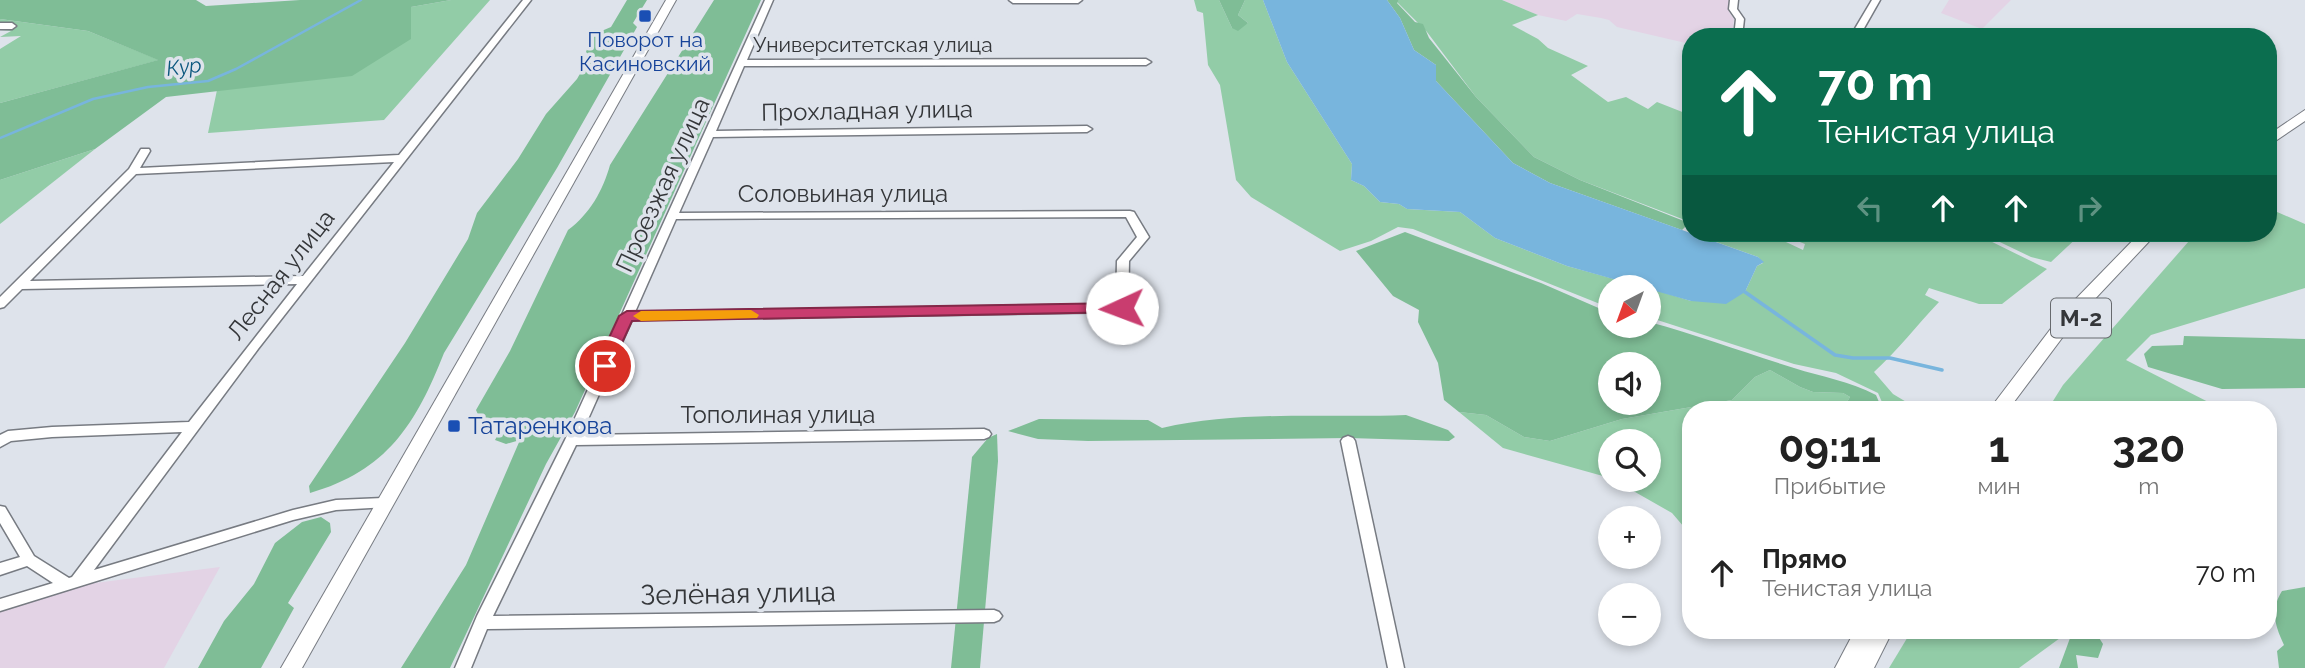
<!DOCTYPE html>
<html lang="ru">
<head>
<meta charset="utf-8">
<style>
  body { margin:0; font-family:Raleway,sans-serif; background:#f2f2f2; color:#222; height:100vh; display:flex; flex-direction:column; font-size:26px; white-space:nowrap }
  * { box-sizing:border-box; margin:0 }
  p { font-size:23px; color:#767676 }
  .icon { flex:none; width:38px; height:38px; fill:none; stroke:currentColor; stroke-width:2; stroke-linecap:round; stroke-linejoin:round }
  .map { position:relative; flex:1; overflow:hidden }
  .sheet { position:absolute; left:1682px; top:401px; width:595px; height:238px; display:flex; flex-direction:column; background:#fff; border-radius:28px; box-shadow:0 4px 10px #0003 }
  .sheet>* { flex:none }
  .hud { position:absolute; left:1682px; top:28px; width:595px; height:214px; border-radius:28px; box-shadow:0 4px 10px #0003; background:#0b6e4f; color:#fff; overflow:hidden }
  .needle { width:46px; rotate:221deg }
  .fabs { position:absolute; left:1598px; top:275px; display:grid; gap:14px }
  .fabs a { display:grid; place-items:center; width:63px; height:63px; border-radius:50%; background:#fff; box-shadow:0 4px 10px #0003; font-size:35px }
  .pin { position:absolute; display:grid; place-items:center; width:60px; height:60px; color:#fff; margin:-30px; border:4px solid #fff; border-radius:50%; box-shadow:0 2px 7px #0007 }
  .me { position:absolute; width:77px; margin:-38px; rotate:268deg; stroke-linejoin:round; filter:drop-shadow(0 0 5px #0008) }
  .turn { display:flex; align-items:center; gap:24px; height:147px; padding:0 21px; font-size:32px }
  .turn .icon { width:91px; height:91px; stroke-width:2.5 }
  .turn b { display:block; font-size:49px; line-height:60px }
  .lanes { display:flex; align-items:center; height:66px; padding:0 21px; background:#0003; justify-content:center; gap:35px; direction:ltr }
  .lanes .off { opacity:.35 }
  .eta { display:flex; justify-content:space-evenly; align-items:center; height:119px; text-align:center }
  .eta b { font-size:42px; font-weight:700; line-height:49px }
  ul { padding:0; list-style:none }
  li { display:flex; align-items:center; gap:21px; height:105px; padding:0 21px }
  li div { flex:1 }
  li b { display:block; font-size:26px }
  li em { font-style:normal }
  .map>svg:first-child { display:block }
</style>
</head>
<body>
<div class="map">
<svg width="2305" height="668" viewBox="0 0 2305 668">
  <rect width="100%" height="100%" fill="#dee3eb"/>
  <g fill="#e3d3e5">
    <path d="M1502,0h229l-2,12 5,7 -2,15 -42,3v7l-73,-17 -8,-7 -8,-2 -24,-4 -11,7 -28,-6z"/>
    <path d="M1949,0h62l-29,29 -41,-16z"/>
    <path d="M220,567l-56,101h-164v-59l87,-25z"/>
  </g>
  <g fill="#92cca7">
    <path d="M451,0h39l-106,120 -176,13 9,-43 62,-8 132,-75z"/>
    <path d="M1194,0h25l13,28 16,-5 -10,-8 7,-15h18l24,62 65,102 -1,16 13,6 16,16 19,2 8,5 53,3 35,26 72,28 76,21h-33v21l-197,-79 -15,-2 -27,14 -31,10 -89,-54 -15,-17 -16,-95 -12,-20 -5,-52 -6,-2z"/>
    <path d="M1399,0h103l36,15 -26,10 26,14 10,9 40,18 -17,9 37,27 18,-5 22,12 9,-7 33,13v107l-110,-42 -46,-23 -58,-60 -49,-65 -30,-30z"/>
    <path d="M0,19l88,12 71,29 -159,43v-54l21,-13 -21,1 11,-6 -11,-1z"/>
    <path d="M95,149l-95,75v-44z"/>
    <path d="M2268,208l37,16v64l-154,47 -25,25 96,49h-174l15,-24 133,-152h72z"/>
    <path d="M1714,233h73l-1,9 17,8 2,-6 -13,-5 3,-6h179l73,36 -45,35h-23l-50,-16 -4,7 14,7c-22,23 -41,48 -65,70l19,22 20,12 -1,3h-27l-7,-16 -42,-20 -42,-9 -146,-47 1,-29 42,13 54,-9 12,-26 6,-3 -5,-6 -50,-18 9,-4z"/>
    <path d="M1981,233h101l-31,29 -20,-5z"/>
    <path d="M1770,370l30,17 13,5 30,1 7,4 -3,5 7,6 -164,2v124l-18,-21 -58,-33h34v-39h-38v37l-107,-30 -44,-36 27,3 38,22 26,4 72,-22 110,-19 23,-23z"/>
    <path d="M1912,630h159l-52,38h-130z"/>
  </g>
  <g fill="#7fbd96" fill-rule="evenodd">
    <path d="M0,0h196l10,6 94,-6h151l-40,7v32l-59,37 -186,21 -71,52 -95,31v-77l158,-43 -70,-29 -88,-12z"/>
    <path d="M627,0h20l-14,23 4,4 -80,141 -113,185c-28,71 -57,118 -134,140l-1,-7 96,-143 63,-104 9,-26 41,-54 28,-45 31,-35 13,-23 -4,-4 6,-17 19,-8z"/>
    <path d="M714,0h47l-186,412 -29,52 -96,204h-49l65,-103 54,-125 -14,4 -11,-4 6,-11 -18,-3 -7,-16 34,-59 58,-121c22,-16 35,-40 42,-65z"/>
    <path d="M1219,0h26l-7,15 10,8 -10,8 -6,-3z"/>
    <path d="M1387,0h12l-2,3 18,19 8,2 6,14 47,59 58,60 46,23 109,43 -7,7 -132,-47 -37,-20 -77,-82v-16l-22,-15 -14,-32z"/>
    <path d="M1405,232l136,51 69,30v13h38l1,-4c49,13 96,31 145,46 28,9 56,13 82,27l6,14h-25l-10,-7 3,-5 -7,-4 -30,-1 -13,-5 -30,-17 -15,7 -23,23 -110,19 -72,22 -26,-4 -38,-22 -27,-3 -15,-12 -6,-37 -20,-41 1,-12 -26,-14 -37,-45zM1610,364h38v38h-38z"/>
    <path d="M2184,336l121,3v49l-83,1 -74,-22 -4,-13 8,-8 31,-1z"/>
    <path d="M1406,415l42,15 7,7 -6,4 -100,-3 -261,3 -50,-2 -30,-8 31,-12 109,1 14,8c79,-18 164,-10 244,-13z"/>
    <path d="M997,434l1,27 -18,207h-29l21,-211 16,-19z"/>
    <path d="M321,517l9,6 1,9 -43,71 6,5 -33,60h-63l26,-47 30,-37 21,-41 27,-21z"/>
    <path d="M2305,587v81h-26l-2,-17 7,-6c-9,-19 -14,-35 -2,-54z"/>
    <path d="M2073,630h21l9,14 -5,14 -22,-3 2,13h-19z"/>
  </g>
  <path fill="#78b5dd" d="M1263,0h124l13,18 14,32 22,15v16l77,82 37,20 208,74 6,5 -7,4 -12,26 -19,12 -35,-3 -124,-35 -72,-28 -35,-26 -53,-3 -8,-5 -19,-2 -16,-16 -13,-6 1,-16 -65,-102z"/>
  <g fill="none" stroke-linecap="round" stroke-linejoin="round">
    <path stroke="#78b5dd" stroke-width="2.5" d="M0,138l93,-39 55,-12 60,-6 28,-12 125,-69"/>
    <path stroke="#78b5dd" stroke-width="3.5" d="M1745,292l90,63 18,3h37l52,12"/>
    <g stroke="#777b82" stroke-width="3">
      <g id="minor">
        <path d="M523,0h8l-273,349 -164,221 199,-60 43,-10 47,-2 5,1 2,4 -2,4 -52,3 -43,10 -293,91v-12l53,-16 -26,-17 -27,9v-12l20,-6 -20,-34v-17l5,1 29,49 35,22 3,-1 110,-145 -130,5 -41,4 -11,6v-12l8,-4 44,-4 137,-5 108,-138 -275,5 -18,18 -4,1v-11l129,-128 12,-20h8l1,2 -10,17 259,-13zM394,162l-91,114 -273,5 106,-107z"/>
        <path d="M765,0h8l-26,60 399,-1 5,3 -5,3 -402,1 -28,65 371,-5 5,3 -5,3 -374,5 -34,76 451,-2 4,1 15,25 -20,24 -1,47 -6,4 -490,8 -51,115 403,-6 5,2 2,3 -2,3 -5,2 -408,6 -83,171 501,-6 5,2 3,4 -3,4 -5,2 -507,7 -16,39h-16l22,-52 88,-176zM1126,217l11,20 -20,24 -1,43 -481,8 41,-93z"/>
        <path d="M1009,0h73l-4,3h-65z"/>
        <path d="M1730,0h8l-1,9 7,10 -2,18h-8l2,-18 -7,-10z"/>
        <path d="M1872,0h8l-21,37h-9z"/>
        <path d="M0,23h12l4,3 -4,3h-12z"/>
        <path d="M1348,436l5,2 2,3 49,227h-16l-47,-227 2,-3z"/>
      </g>
    </g>
    <g stroke="#777b82" stroke-width="2">
      <path id="major" d="M666,0h10l-374,668h-21z"/>
    </g>
    <g stroke="#777b82" stroke-width="2">
      <g id="highway">
        <path d="M2305,110v11l-37,25v-11z"/>
        <path d="M2140,233h17l-80,85 -69,92h-19l76,-100z"/>
        <path d="M1855,630h38l-19,38h-39z"/>
      </g>
    </g>
    <use href="#minor" fill="#fff" fill-rule="evenodd"/>
    <use href="#major" fill="#fff" fill-rule="evenodd"/>
    <use href="#highway" fill="#fff" fill-rule="evenodd"/>
  </g>
  <path fill="#c93d6f" stroke="#832848" stroke-width="2" d="M1122,303l6,2v7l-496,9 -22,48 -5,2 -9,-5 23,-50 8,-5z"/>
  <path fill="#f59e0b" d="M751,310l8,5 -2,3 -116,3 -8,-5 8,-5z"/>
  <g fill="#1a4fb4" stroke="#dee3eb" stroke-width="2.5">
    <rect x="638" y="9" width="14" height="14" rx="3.5"/>
    <rect x="447" y="419" width="14" height="14" rx="3.5"/>
  </g>
  <g text-anchor="middle" stroke-width="7" stroke-linejoin="round" paint-order="stroke">
    <g font-size="21" fill="#164399" stroke="#dee3eb">
      <text x="645" y="47">Поворот на<tspan x="645" dy="24">Касиновский</tspan></text>
    </g>
    <g font-size="21" fill="#343639" stroke="#dee3eb">
      <text x="873" y="52">Университетская улица</text>
    </g>
    <g font-size="21" font-style="italic" fill="#0a567d" stroke="#dee3eb">
      <text transform="translate(184 67) rotate(-7)" y="7">Кур</text>
    </g>
    <rect fill="#dee3eb" stroke="#676a6e" stroke-width="2" x="2051" y="298.5" width="60" height="39" rx="5"/>
    <g font-size="23" font-weight="bold" fill="#343639">
      <text x="2081" y="326">М-2</text>
    </g>
    <g font-size="24" fill="#343639" stroke="#dee3eb">
      <text transform="translate(867 111) rotate(-1)" y="8">Прохладная улица</text>
      <text transform="translate(663 185) rotate(-65)" y="8">Проезжая улица</text>
      <text x="843" y="202">Соловьиная улица</text>
      <text transform="translate(281 275) rotate(-52)" y="8">Лесная улица</text>
      <text x="778" y="423">Тополиная улица</text>
    </g>
    <g font-size="24" fill="#164399" stroke="#dee3eb" text-anchor="start">
      <text x="468" y="434">Татаренкова</text>
    </g>
    <g font-size="28" fill="#343639" stroke="#dee3eb">
      <text transform="translate(738 593) rotate(-1)" y="10">Зелёная улица</text>
    </g>
  </g>
</svg>
<div class="fabs">
<a><svg class="needle" viewBox="-14 -14 28 28"><path d="M0-13l5 13h-10z" fill="#e53935"/><path d="M0 13l5-13h-10z" fill="#767676"/></svg></a>
<a><svg class="icon" aria-label="sound" viewBox="0 0 24 24"><path d="M4 9h4l5-4v14l-5-4H4zM17 9q2 3 0 6"/></svg></a>
<a><svg class="icon" aria-label="search" viewBox="0 0 24 24"><circle cx="10" cy="10" r="6"/><path d="M15 15l6 6"/></svg></a>
<a>+</a>
<a>−</a>
</div>
<div class="pin" style="left:605px;top:366px;background:#d93025"><svg class="icon" aria-label="arrive" viewBox="0 0 24 24"><path d="M6 21V4h12l-3 4 3 4H6"/></svg></div>
<svg class="me" style="left:1122px;top:308px" viewBox="-20 -20 40 40"><circle r="19" fill="#fff"/><path d="M0-13L10 11 0 6-10 11z" fill="#c93d6f"/></svg>
<div class="hud">
<div class="turn"><svg class="icon" aria-label="ahead" viewBox="0 0 24 24"><path d="M12 20V5M6 11l6-6 6 6"/></svg><div><b>70 m</b>Тенистая улица</div></div>
<div class="lanes"><svg class="icon off" aria-label="left" viewBox="0 0 24 24"><path d="M17 20v-9H6M10 6l-5 5 5 5"/></svg><svg class="icon" aria-label="ahead" viewBox="0 0 24 24"><path d="M12 20V5M6 11l6-6 6 6"/></svg><svg class="icon" aria-label="ahead" viewBox="0 0 24 24"><path d="M12 20V5M6 11l6-6 6 6"/></svg><svg class="icon off" aria-label="right" viewBox="0 0 24 24"><path d="M7 20v-9h11M14 6l5 5-5 5"/></svg></div>
</div>
<section class="sheet">
<div class="eta">
<div><b>09:11</b><p>Прибытие</p></div>
<div><b>1</b><p>мин</p></div>
<div><b>320</b><p>m</p></div>
</div>
<ul>
<li><svg class="icon" aria-label="ahead" viewBox="0 0 24 24"><path d="M12 20V5M6 11l6-6 6 6"/></svg><div><b>Прямо</b><p>Тенистая улица</p></div><em>70 m</em></li>
</ul>
</section>
</div>
</body>
</html>
